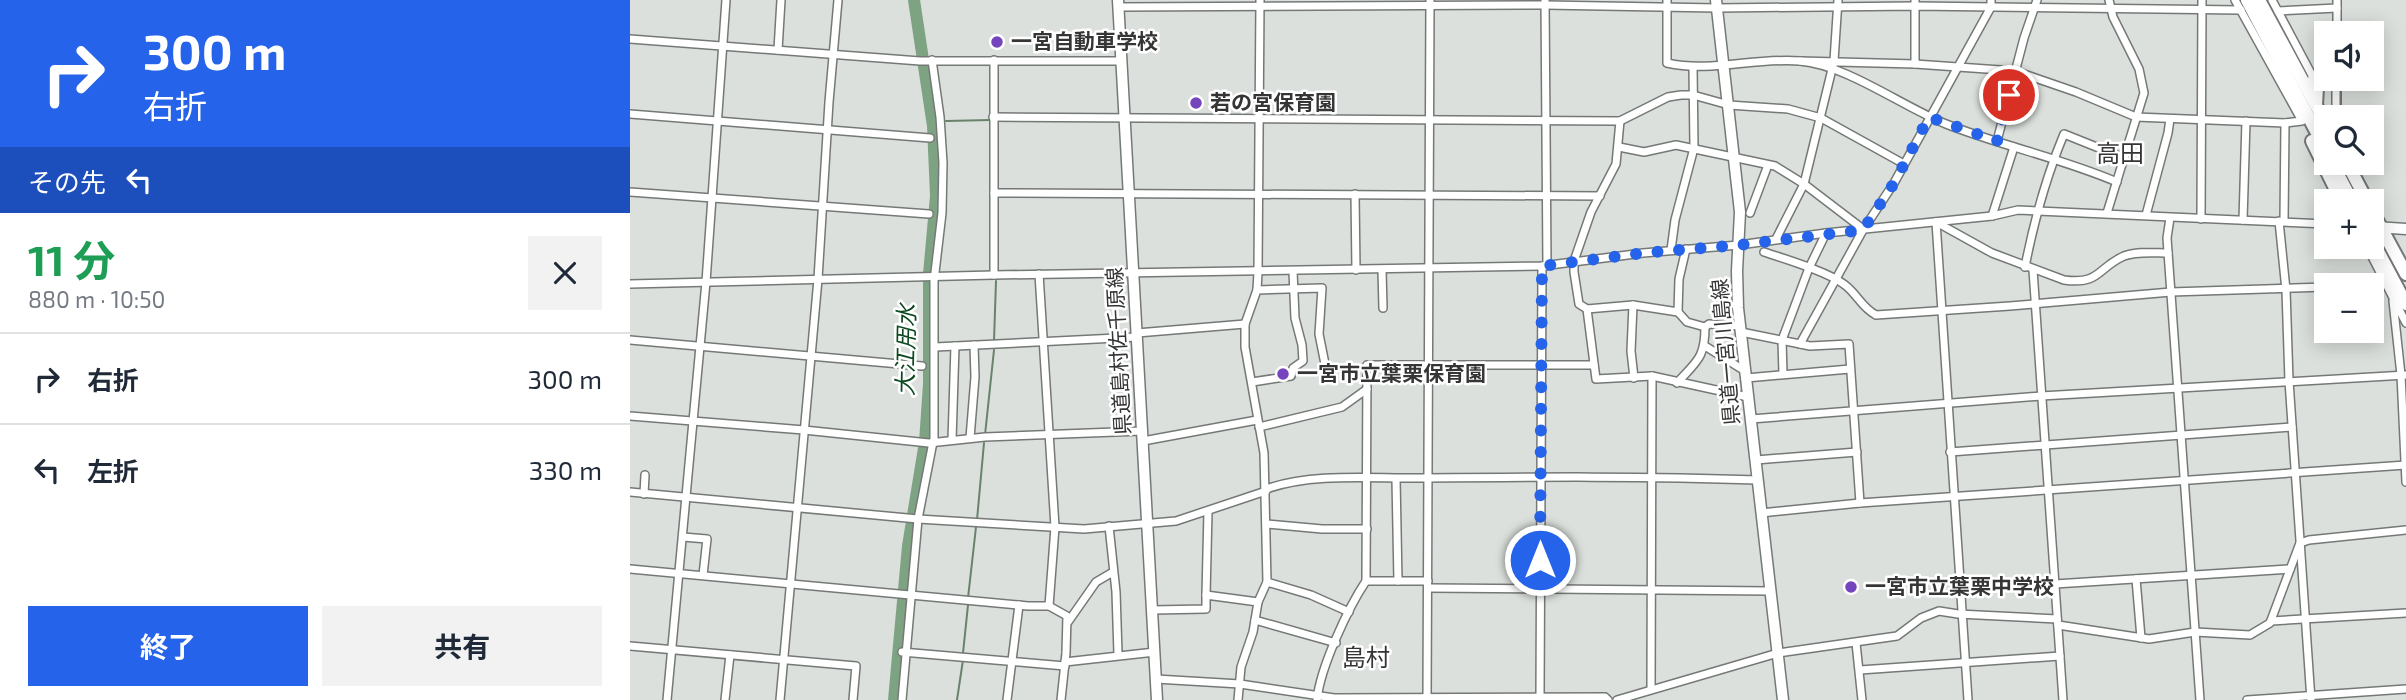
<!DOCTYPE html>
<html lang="ja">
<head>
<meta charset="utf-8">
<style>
  body { margin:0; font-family:"Exo 2","Noto Sans JP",sans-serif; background:#f2f2f3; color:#1f2937; height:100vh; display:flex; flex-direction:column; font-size:26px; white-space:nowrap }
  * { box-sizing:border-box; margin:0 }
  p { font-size:23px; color:#747a83 }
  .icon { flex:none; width:38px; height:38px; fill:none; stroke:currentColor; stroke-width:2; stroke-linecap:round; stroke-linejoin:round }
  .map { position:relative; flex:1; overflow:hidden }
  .sheet { display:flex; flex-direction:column; background:#fff; width:630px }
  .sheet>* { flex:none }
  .banner { background:#2563eb; color:#fff; overflow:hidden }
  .buttons { position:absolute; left:1684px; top:21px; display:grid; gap:14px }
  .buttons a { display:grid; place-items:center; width:70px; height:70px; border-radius:0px; background:#fff; box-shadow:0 4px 18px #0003; font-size:35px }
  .pin { position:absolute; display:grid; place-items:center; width:60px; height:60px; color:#fff; margin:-30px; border:4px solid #fff; border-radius:50%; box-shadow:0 2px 7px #0007 }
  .me { position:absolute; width:77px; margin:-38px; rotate:0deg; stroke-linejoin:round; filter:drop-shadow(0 0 5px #0008) }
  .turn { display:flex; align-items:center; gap:24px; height:147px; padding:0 28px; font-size:32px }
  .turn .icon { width:91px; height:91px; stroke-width:2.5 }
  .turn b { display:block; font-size:49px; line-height:60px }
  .then { display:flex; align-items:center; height:66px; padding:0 28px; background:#0003; gap:14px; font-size:26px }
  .round { display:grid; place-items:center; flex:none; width:74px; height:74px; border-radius:0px; background:#f2f2f3 }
  .overview { display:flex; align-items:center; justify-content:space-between; height:119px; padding:0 28px }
  h1 { font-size:42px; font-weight:700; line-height:52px; color:#1e9e55 }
  .button { display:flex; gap:14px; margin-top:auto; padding:14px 28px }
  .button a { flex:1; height:80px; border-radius:0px; background:#2563eb; color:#fff; font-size:28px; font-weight:700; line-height:80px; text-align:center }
  .button a+a { background:#f2f2f3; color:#1f2937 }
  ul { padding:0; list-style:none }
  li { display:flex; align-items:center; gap:21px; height:91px; padding:0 28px; border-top:2px solid #e0e1e3 }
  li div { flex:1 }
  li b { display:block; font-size:26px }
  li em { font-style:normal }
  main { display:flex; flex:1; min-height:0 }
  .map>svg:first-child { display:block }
</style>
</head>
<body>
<main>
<section class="sheet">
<div class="banner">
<div class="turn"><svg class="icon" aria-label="right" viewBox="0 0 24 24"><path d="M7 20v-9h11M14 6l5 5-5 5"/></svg><div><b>300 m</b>右折</div></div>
<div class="then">その先<svg class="icon" aria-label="left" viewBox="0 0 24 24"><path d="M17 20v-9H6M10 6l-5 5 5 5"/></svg></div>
</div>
<div class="overview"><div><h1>11 分</h1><p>880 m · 10:50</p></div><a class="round"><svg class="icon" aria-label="close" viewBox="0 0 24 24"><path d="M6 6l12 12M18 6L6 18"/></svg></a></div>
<ul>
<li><svg class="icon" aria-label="right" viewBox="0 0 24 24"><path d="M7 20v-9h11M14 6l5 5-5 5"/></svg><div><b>右折</b></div><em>300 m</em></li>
<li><svg class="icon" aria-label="left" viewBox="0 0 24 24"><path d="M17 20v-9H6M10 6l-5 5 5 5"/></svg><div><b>左折</b></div><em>330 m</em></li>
</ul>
<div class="button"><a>終了</a><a>共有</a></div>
</section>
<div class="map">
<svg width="1776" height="700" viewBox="0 0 1776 700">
  <rect width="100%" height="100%" fill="#dbe0dc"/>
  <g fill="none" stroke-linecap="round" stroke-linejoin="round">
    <g stroke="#68826b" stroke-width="2">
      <path d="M1711,79v38"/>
      <path d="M316,121l44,-1"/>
      <path d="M364,341l2,-60"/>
      <path d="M355,435l9,-85"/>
      <path d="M347,520l7,-77"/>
      <path d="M338,598l8,-71"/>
      <path d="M333,653l5,-48"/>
      <path d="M327,700l6,-40"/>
    </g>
    <path stroke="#7ea383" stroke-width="12" d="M264,700l14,-154 17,-104 4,-58v-110l7,-78 -3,-70 -19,-126"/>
    <g stroke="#757976" stroke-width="10">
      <g id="street">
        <path d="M630,0l-2,272 -1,18 -12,34v23l19,106 3,129 44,13 38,17"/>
        <path d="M915,0l2,266"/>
        <path d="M1037,0v63c44,10 89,-6 133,-2 47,4 101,45 146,63 56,22 115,34 171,58"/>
        <path d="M1285,0v64"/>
        <path d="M1642,0l42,79"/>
        <path d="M488,7l427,-2 172,3 198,-2 326,4"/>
        <path d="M1648,11l59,-3"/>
        <path d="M1707,33v-33"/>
        <path d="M0,39l290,22h201"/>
        <path d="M148,50l3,-50"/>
        <path d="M302,60l8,57 3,46 -1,50 -8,68v161"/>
        <path d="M1170,61l115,3 100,7 61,21 60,25 149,6 17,-2 -67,-121"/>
        <path d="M0,114l300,24"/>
        <path d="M363,117l627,4 48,-24 13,-2h12l36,10 59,4 33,9 83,46"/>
        <path d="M1706,117v-38"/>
        <path d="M990,121l-4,43 -25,48 -17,49v11l5,32 8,5 46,-4 45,7 9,10 18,5 4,-3 31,2"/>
        <path d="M1367,141l27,-103 13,-38"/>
        <path d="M989,147l25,5 32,-7 99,21 29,18 59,45"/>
        <path d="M0,192l299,22"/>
        <path d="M364,193l606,3"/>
        <path d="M725,194l1,76"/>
        <path d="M1120,213l18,-48"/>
        <path d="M1477,213l37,-120 -5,-24 -26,-52 -4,-17"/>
        <path d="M1516,215l22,-82 2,-14"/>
        <path d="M1362,216l22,-69"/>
        <path d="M1540,218l-3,20 33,462"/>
        <path d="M1571,219l1,-219"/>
        <path d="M1613,220l3,-99"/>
        <path d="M1649,221l7,69 3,91 22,319"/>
        <path d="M1654,221l1,-98"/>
        <path d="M1306,222l32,478"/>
        <path d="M1306,222l56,31 72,27c36,5 33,-12 60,-24 13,-5 30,-3 44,-3"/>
        <path d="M1146,239l28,-55 30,-123 4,-61"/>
        <path d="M1737,247l39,76"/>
        <path d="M1041,250l4,-30 19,-72 -1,-81"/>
        <path d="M1134,252c21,7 65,20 81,33 12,9 17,23 31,30l134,-9 161,-14 155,-5"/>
        <path d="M1395,267c9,-46 21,-90 39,-133l60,24"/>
        <path d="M752,270l1,38"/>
        <path d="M1403,270l30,430"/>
        <path d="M364,275v-215"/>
        <path d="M0,284l364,-9 548,-9 101,-13 96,-8 87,-12 166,-17 26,-6 308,14"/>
        <path d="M1720,285l34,-2"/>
        <path d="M627,290l65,-2 -3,46 7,35"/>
        <path d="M1763,301l8,74 5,107"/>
        <path d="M1003,305l-2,46 3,27"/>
        <path d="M957,309l9,70 56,-3 96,21"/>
        <path d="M1048,312l1,-33 7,-30"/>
        <path d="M1111,332l69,14 39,-2 11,159"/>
        <path d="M507,333l108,-9"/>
        <path d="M0,340l292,26"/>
        <path d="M1170,344l63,-114 31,-47 97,-176v-7"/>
        <path d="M1075,346l40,25"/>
        <path d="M305,347l202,-10"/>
        <path d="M1153,374l-1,-34 27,-72 17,-35"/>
        <path d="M1116,378l104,-9"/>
        <path d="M622,382l39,-6 2,-8 10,-7 -1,-16 -7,-27 -2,-47"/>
        <path d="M1047,383c20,-22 28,-25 28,-56"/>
        <path d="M0,416l174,14 125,13 56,-6 157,-6"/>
        <path d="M1121,419l290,-23 365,-21"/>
        <path d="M629,427l83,-20 25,-18"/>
        <path d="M340,438l5,-61 -1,-32"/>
        <path d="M322,440l3,-94"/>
        <path d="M513,441l114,-21"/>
        <path d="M1320,452l342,-25"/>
        <path d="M1126,460l101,-8"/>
        <path d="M766,479l2,102"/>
        <path d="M636,489c49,-17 108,-10 159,-11 111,-1 222,-2 333,2"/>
        <path d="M0,492l288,27 166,10 92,-8 90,-30"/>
        <path d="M14,494l1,-19"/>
        <path d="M1131,513l99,-10 546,-38"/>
        <path d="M637,524l55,5h45"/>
        <path d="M479,526l7,66 2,62"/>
        <path d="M53,537l24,2 -4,36"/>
        <path d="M0,569l398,37h21l6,-79 -16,-253"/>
        <path d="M1506,579l5,59"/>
        <path d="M736,581h62"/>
        <path d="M1425,584l235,-15"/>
        <path d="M798,588l342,3"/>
        <path d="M576,595l2,-84"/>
        <path d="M419,606l18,10 -1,37 -5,47"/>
        <path d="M522,610l54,-1v-14l52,7"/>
        <path d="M625,620l81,23"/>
        <path d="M1641,621l135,-8"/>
        <path d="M438,622l28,-40 17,-10"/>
        <path d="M1428,625l91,14 46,-7 55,3 20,-12 30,-80 9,-3 97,-10"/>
        <path d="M1226,643l6,57"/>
        <path d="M0,646l226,20 -3,34"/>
        <path d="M272,652l163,14"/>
        <path d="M435,662l90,-10"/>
        <path d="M1230,670l200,-14"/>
        <path d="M526,679l84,5 94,14 271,-1 3,3"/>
        <path d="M1021,689l1,-313"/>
        <path d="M910,697l2,-431"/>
        <path d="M37,700l39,-418 20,-282"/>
        <path d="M95,700l5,-45"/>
        <path d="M150,700l38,-421 11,-177 9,-102"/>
        <path d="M272,700l16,-181 15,-77"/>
        <path d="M377,700l12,-95"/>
        <path d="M608,700l3,-33 12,-35 5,-30 9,-20"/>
        <path d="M687,700c3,-32 31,-92 49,-119l1,-216h227"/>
        <path d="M797,700l3,-700"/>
        <path d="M987,700l161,-47 119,-17 24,-18 18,-7 19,3 99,5"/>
        <path d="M1617,700l159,-11"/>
      </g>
    </g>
    <g stroke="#757976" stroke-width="13">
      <g id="secondary">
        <path d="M488,0l39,700"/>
        <path d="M1086,0l24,212 -3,59 1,37 45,392"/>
        <path d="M1745,227l31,2"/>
      </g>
    </g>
    <g stroke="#757976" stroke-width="16">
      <g id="highway">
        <path d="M1617,0l79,150"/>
        <path d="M1629,0l67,124"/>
        <path d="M1684,79l3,9 -1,17"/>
        <path d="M1682,141l27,55 11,5"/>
        <path d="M1702,163l20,38"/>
        <path d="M1717,163l20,38"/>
        <path d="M1741,209l35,65"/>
        <path d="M1741,238l35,66"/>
      </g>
    </g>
    <use href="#street" stroke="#fff" stroke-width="7"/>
    <use href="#secondary" stroke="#fff" stroke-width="10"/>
    <use href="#highway" stroke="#fff" stroke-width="12"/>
  </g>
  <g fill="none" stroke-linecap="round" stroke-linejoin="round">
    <path stroke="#2563eb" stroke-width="12" stroke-dasharray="0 21.6" d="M910,560l2,-294 101,-13 96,-8 124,-15 31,-47 35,-66 68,24 12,-46"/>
  </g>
  <g fill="#7445bd" stroke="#fff" stroke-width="2.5">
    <circle cx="367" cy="42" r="7"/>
    <circle cx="566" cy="103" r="7"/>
    <circle cx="653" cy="374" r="7"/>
    <circle cx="1221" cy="587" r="7"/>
  </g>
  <g text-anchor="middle" stroke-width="5" stroke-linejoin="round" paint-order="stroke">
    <g font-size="21" font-weight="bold" fill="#343534" stroke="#fff" text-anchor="start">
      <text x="381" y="49">一宮自動車学校</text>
      <text x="580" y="110">若の宮保育園</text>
      <text x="667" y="381">一宮市立葉栗保育園</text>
      <text x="1235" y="594">一宮市立葉栗中学校</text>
    </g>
    <g font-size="21" fill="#343534" stroke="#fff">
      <text transform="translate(489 351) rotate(-93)" y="7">県道島村佐千原線</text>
      <text transform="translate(1096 352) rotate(-95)" y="7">県道一宮川島線</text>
    </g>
    <g font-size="23" font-style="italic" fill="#0c491f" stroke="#fff">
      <text transform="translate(276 350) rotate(-89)" y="8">大江用水</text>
    </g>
    <g font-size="24" fill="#343534" stroke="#fff">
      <text x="1490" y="162">高田</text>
      <text x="736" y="666">島村</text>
    </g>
  </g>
</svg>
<div class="buttons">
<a><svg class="icon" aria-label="sound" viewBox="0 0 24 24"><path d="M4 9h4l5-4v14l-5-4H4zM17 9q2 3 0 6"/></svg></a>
<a><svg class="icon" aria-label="search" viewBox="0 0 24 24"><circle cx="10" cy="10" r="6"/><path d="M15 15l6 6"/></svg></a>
<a>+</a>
<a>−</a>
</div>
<div class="pin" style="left:1379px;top:95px;background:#d93025"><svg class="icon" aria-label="arrive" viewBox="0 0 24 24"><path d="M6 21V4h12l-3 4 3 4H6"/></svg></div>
<svg class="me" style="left:910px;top:560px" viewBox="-20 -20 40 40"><circle r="17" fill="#2563eb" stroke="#fff" stroke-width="3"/><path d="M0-11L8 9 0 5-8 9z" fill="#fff"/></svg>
</div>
</main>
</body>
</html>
